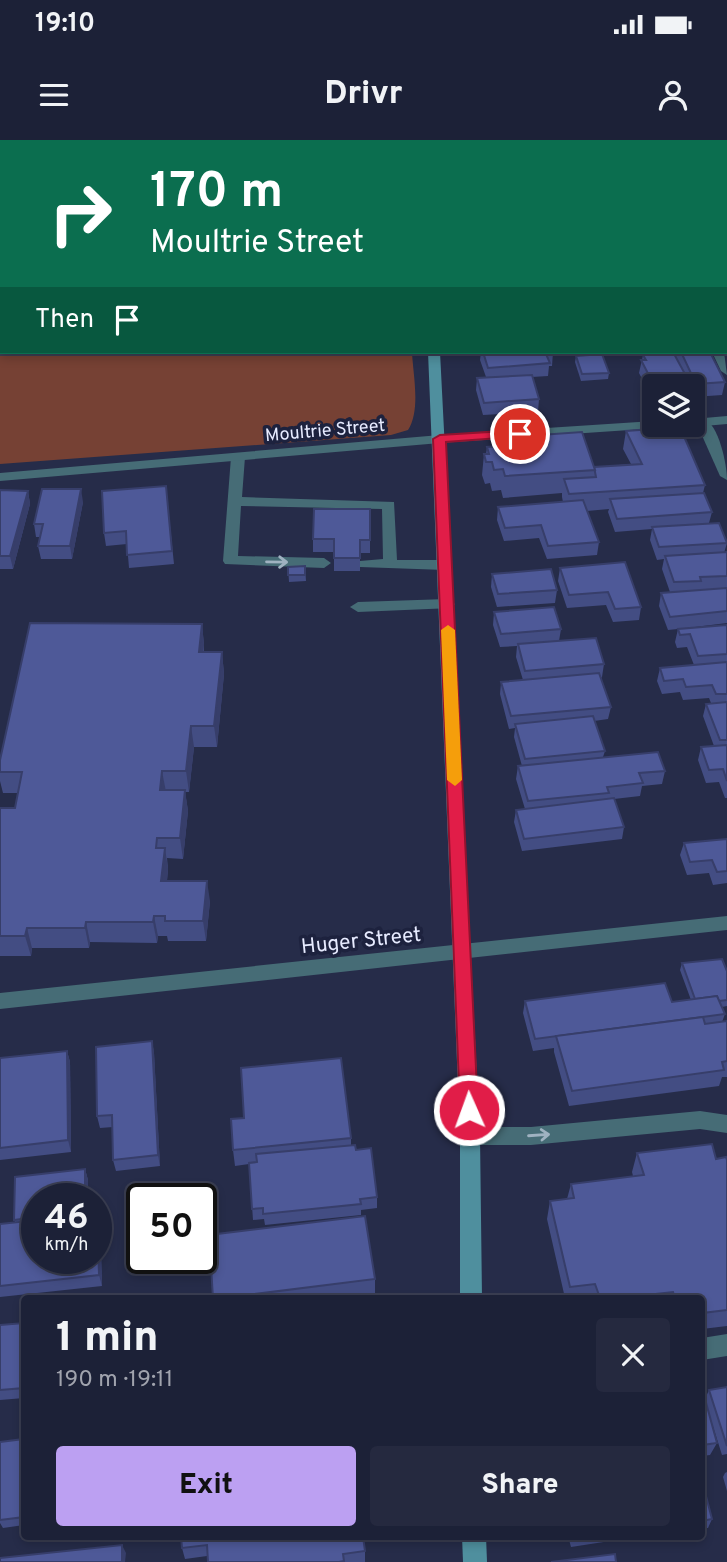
<!DOCTYPE html>
<html lang="en">
<head>
<meta charset="utf-8">
<style>
  body { margin:0; font-family:Overpass,sans-serif; background:#25293f; color:#f1f3f6; height:100vh; display:flex; flex-direction:column; font-size:26px; white-space:nowrap }
  * { box-sizing:border-box; margin:0 }
  p { font-size:23px; color:#a0a3ad }
  .icon { flex:none; width:38px; height:38px; fill:none; stroke:currentColor; stroke-width:2; stroke-linecap:round; stroke-linejoin:round }
  .map { position:relative; flex:1; overflow:hidden }
  .panel { position:absolute; left:21px; top:1155px; width:684px; height:245px; display:flex; flex-direction:column; background:#1c2137; border-radius:7px; box-shadow:0 4px 10px #0003,0 0 0 2px #3a3e52 }
  .panel>* { flex:none }
  .banner { position:absolute; left:0px; top:0px; width:728px; height:214px; box-shadow:0 4px 10px #0003,0 0 0 2px #3a3e52; background:#0b6e4f; color:#fff; overflow:hidden }
  .controls { position:absolute; left:642px; top:234px; display:grid; gap:14px }
  .controls a { display:grid; place-items:center; width:63px; height:63px; border-radius:7px; background:#1c2137; box-shadow:0 4px 10px #0003,0 0 0 2px #3a3e52; font-size:35px }
  .speed { position:absolute; left:21px; top:1043px; display:flex; gap:14px; font-size:35px; font-weight:700; text-align:center }
  .speed>* { display:grid; place-content:center; width:91px; height:91px; border-radius:50%; background:#1c2137; box-shadow:0 4px 10px #0003,0 0 0 2px #3a3e52; line-height:1 }
  .speed small { font-size:18px; font-weight:400 }
  .speed .limit { border:4px solid #111; border-radius:10px; background:#fff; color:#111 }
  .pin { position:absolute; display:grid; place-items:center; width:60px; height:60px; color:#fff; margin:-30px; border:4px solid #fff; border-radius:50%; box-shadow:0 2px 7px #0007 }
  .me { position:absolute; width:77px; margin:-38px; rotate:358deg; stroke-linejoin:round; filter:drop-shadow(0 0 5px #0008) }
  .turn { display:flex; align-items:center; gap:24px; height:147px; padding:0 35px; font-size:32px }
  .turn .icon { width:91px; height:91px; stroke-width:2.5 }
  .turn b { display:block; font-size:49px; line-height:60px }
  .then { display:flex; align-items:center; height:66px; padding:0 35px; background:#0003; gap:14px; font-size:26px }
  .round { display:grid; place-items:center; flex:none; width:74px; height:74px; border-radius:7px; background:#25293f }
  .headline { display:flex; align-items:center; justify-content:space-between; height:119px; padding:0 35px }
  h1 { font-size:42px; font-weight:800; line-height:52px }
  .cta { display:flex; gap:14px; margin-top:auto; padding:14px 35px }
  .cta a { flex:1; height:80px; border-radius:7px; background:#bca0f2; color:#111; font-size:28px; font-weight:800; line-height:80px; text-align:center }
  .cta a+a { background:#25293f; color:#f1f3f6 }
  .status { display:flex; justify-content:space-between; align-items:center; height:49px; padding:0 35px; background:#1c2137; direction:ltr }
  .status svg { height:19px; fill:currentColor }
  header { display:flex; justify-content:space-between; align-items:center; height:91px; padding:0 35px; background:#1c2137; font-size:32px; font-weight:800 }
  .map>svg:first-child { display:block }
</style>
</head>
<body>
<div class="status"><b>19:10</b><svg viewBox="0 0 49 12"><path d="M0 12V9h3v3zM5 12V6h3v6zM10 12V3h3v9zM15 12V0h3v12zM26 1h20v11H26zM47 4h2v5h-2z"/></svg></div>
<header><svg class="icon" aria-label="menu" viewBox="0 0 24 24"><path d="M4 6h16M4 12h16M4 18h16"/></svg>Drivr<svg class="icon" aria-label="person" viewBox="0 0 24 24"><circle cx="12" cy="8" r="4"/><path d="M4 21q1-7 8-7t8 7"/></svg></header>
<div class="map">
<svg width="727" height="1422" viewBox="0 0 727 1422">
  <rect width="100%" height="100%" fill="#262c49"/>
  <path fill="#764134" d="M0,0h403l-401,2v210h410c1,23 9,58 -4,78l-17,5 -391,29z"/>
  <g fill="none" stroke-linecap="round" stroke-linejoin="round">
    <g fill="#466c76" fill-rule="evenodd">
      <path d="M238,313l7,4 -3,40 152,5 3,58h48l7,5 -7,5 -85,-3 -2,-3 2,-3 23,-2 -1,-50 -141,-3 -3,50 86,2 7,5 -7,5 -99,-4 -2,-3 8,-104z"/>
      <path d="M447,459l8,5 -3,4 -94,4 -8,-5 8,-5z"/>
      <path d="M700,971l27,4v18l-27,-4 -169,16h-61l-7,-3 -3,-6 3,-6 7,-3h61z"/>
    </g>
    <g fill="#466c76" fill-rule="evenodd">
      <rect x="726" y="48" width="1" height="6"/>
      <path d="M712,212h12l3,23 -6,-4z"/>
      <path d="M703,278c16,6 24,47 24,62l-7,-4 -24,-54z"/>
      <path d="M727,1194v22l-25,4v-22z"/>
    </g>
    <g fill="#466c76" fill-rule="evenodd">
      <path d="M727,276v8l-34,3 -5,-2h5v-6z"/>
      <path d="M654,281v4h7l-2,3 -219,15 -440,38v-8l440,-38z"/>
      <path d="M727,776v14l-727,79v-16z"/>
    </g>
    <g fill="#4f8f9e" fill-rule="evenodd">
      <rect x="416" y="0" width="10" height="2"/>
      <path d="M428,212h12l40,784 2,162h-22v-162z"/>
      <path d="M462,1396h24l1,26h-24z"/>
    </g>
  </g>
  <g fill="#434d83">
    <path d="M0,0h30l-1,2h-27v11h-2z"/>
    <rect x="621" y="0" width="38" height="2"/>
    <path d="M481,212h72l-1,14h-3l-1,10 -16,1 7,22 -1,13 -55,3 -7,-25 1,-12 9,-1 -6,-17z"/>
    <path d="M673,212h37l15,30 -3,13 -28,2 -1,-10h-39v15l-15,-29 4,-18z"/>
    <path d="M576,216l33,17 -1,6 -27,2 -6,-19z"/>
    <path d="M626,291l79,54 -2,8 9,19 -3,11 18,20 -3,10 3,-1v71l-48,6 48,-4v173h-2l-6,-16 -13,1 -8,-23 3,-13 13,-1 -11,-30 3,-12 5,-1 -2,-5 -26,2 -3,-8 -18,2 -5,-13 3,-13 34,-3 -7,-18 -10,1 -2,-6 3,-13 -10,1 -9,-24 2,-13 9,-1 -8,-23 2,-10 -7,1 -7,-20 2,-11 -37,3 -7,-20 1,-3 -22,2 12,31 -2,13 -50,4 -8,-21 -35,3 -7,-21 1,-13 65,-5 -1,-5v-4l-59,5 -2,-8 -9,1 -2,-8 -5,1 -3,-9 2,-21h2l1,-7 8,-1 1,-8 98,29 37,-3 -8,-15z"/>
    <path d="M166,346l8,78 -45,4 -2,-24 -21,2 -2,-13z"/>
    <path d="M0,350l28,1 2,13 -17,65h-13z"/>
    <path d="M83,362l-11,57h-31l-3,-13 2,-9h-4l-2,-13z"/>
    <path d="M370,369v44h-10v18h-26v-19h-21v-13z"/>
    <path d="M305,426l1,15 -17,1 -1,-15z"/>
    <path d="M560,428l81,39 -2,13 -26,2 -7,-17 -39,3 -9,-27z"/>
    <path d="M492,434l65,16 -2,13 -58,4 -6,-20z"/>
    <path d="M494,472l67,17 -2,12 45,23 -2,13 -1,1 10,29 -3,12 -14,2 11,30 -2,6 62,14 -3,13 -20,2 -2,10 -26,3 10,28 -2,12 -100,12 -8,-29 2,-12 9,-1 -9,-30 2,-13h4l-8,-29 1,-9 -6,1 -9,-35 1,-12 22,-2 -7,-23 1,-11 -17,1 -7,-22z"/>
    <path d="M202,484l2,21v7h18l2,22 -7,73h-23l-5,45h-4l3,19 -5,48 -16,-1 1,11 -1,12 43,20 -4,40h-38l-1,-5h-9l-1,7 -67,-1 -1,6h-57l-1,8h-31v-148h15l3,-15h-15l-3,-12v-21z"/>
    <path d="M727,699v44l-14,2 -4,-12 -22,2 -7,-20 4,-12z"/>
    <path d="M682,823l45,8v35l-5,1 3,7 -3,8 5,-1v56h-5l-3,9 -150,20 -15,-54v-4l-21,3 -10,-38 2,-12 147,1 19,-2 -11,-30z"/>
    <path d="M152,901l2,12 6,113 -44,5 -3,-11v-33l-13,1 -3,-12z"/>
    <path d="M67,911l3,11 1,90 -71,8v-102z"/>
    <path d="M351,998v7l5,5 21,47v11l-16,2v5l-96,10 -1,-6 -11,1 -4,-56 -14,2 -2,-16z"/>
    <path d="M637,1013l90,7v166l-25,3v-31h-137l-18,-79 3,-18 17,-2 4,-15 62,-8 -1,-4z"/>
    <path d="M85,1029l3,11v19h-51v59h59v-15l2,-1 3,11 1,33 -102,11v-73l15,-2 -1,-2 1,-43z"/>
    <path d="M375,1139v14l-43,5h-119z"/>
    <path d="M24,1183v75l-24,2v-75z"/>
    <path d="M727,1247v67l-5,1 -17,-54 12,42 -7,12 -8,1v-68l3,11 4,-9z"/>
    <path d="M24,1299v86l-21,3 -3,-5v-81z"/>
    <path d="M727,1332v19l-4,-14 2,-4z"/>
    <path d="M702,1341l10,38 -4,9h-6z"/>
    <path d="M181,1396l184,15v11h-157l-1,-6 -22,3 -3,-11z"/>
    <path d="M568,1396h75l-72,11z"/>
  </g>
  <g fill="#373e6a">
    <path d="M81,349l2,13 -11,57 -2,-13z"/>
    <path d="M28,351l2,13 -17,65 -3,-13z"/>
    <path d="M202,484l2,21 -3,29 -2,-22z"/>
    <path d="M222,512l2,22 -7,73 -3,-21z"/>
    <path d="M191,586l3,21 -5,45 -3,-21z"/>
    <path d="M162,631l4,21 -6,-2z"/>
    <path d="M185,650l3,21 -5,48 -3,-21z"/>
    <path d="M165,708l3,21 -3,32 -4,-20z"/>
    <path d="M207,741l3,20 -4,40 -3,-20z"/>
    <path d="M154,776l4,20 -1,7 -4,-21z"/>
    <path d="M86,782l4,20 -1,6 -4,-20z"/>
    <path d="M27,788l5,20 -1,8 -6,-20z"/>
    <path d="M152,901l2,12 6,113 -2,-11z"/>
    <path d="M67,911l3,11 1,90 -3,-12z"/>
    <path d="M85,1029l3,11v19h-3z"/>
    <path d="M98,1102l3,11 1,33 -3,-11z"/>
    <path d="M122,1405l4,8 -1,9h-3z"/>
  </g>
  <g fill="#4e5998" stroke="#373e6a" stroke-width="2">
    <rect x="466" y="0" width="151" height="2"/>
    <path d="M700,0h26l1,3v18l-1,-19h-26z"/>
    <rect x="726" y="54" width="1" height="32"/>
    <path d="M483,212h70v1l-7,1 4,9 -62,5z"/>
    <path d="M673,212l18,33 -36,2 -14,-27h5l-3,-5z"/>
    <path d="M681,212h29l15,30 -29,2z"/>
    <path d="M602,214l7,19 -27,1 -6,-18z"/>
    <path d="M532,235l7,24 -55,4 -7,-25z"/>
    <path d="M680,287l25,58 -136,9 -5,-15 32,-2 -2,-10 48,-3 -16,-33z"/>
    <path d="M582,292l13,38 -90,6 -2,-7 -9,1 -2,-8h-6l-2,-8h5l-2,-7 11,-1 -2,-8z"/>
    <path d="M166,346l6,65 -45,4 -1,-24 -22,2 -2,-42z"/>
    <path d="M42,349h39l-11,57h-32l5,-22h-9z"/>
    <path d="M0,350l28,1 -18,65h-10z"/>
    <path d="M704,353l8,19 -95,7 -7,-20z"/>
    <path d="M583,360l16,42 -51,4 -7,-21 -36,3 -7,-21z"/>
    <path d="M314,369h56v31h-10v18h-26v-19h-21z"/>
    <path d="M719,383l8,20 -68,4 -7,-20z"/>
    <path d="M727,412v24l-27,1 1,4 -27,1 -9,-26z"/>
    <path d="M625,422l16,45 -26,2 -7,-17 -39,3 -9,-27z"/>
    <path d="M305,426v9h-17v-8z"/>
    <path d="M551,429l6,21 -59,4 -6,-20z"/>
    <path d="M727,448v23l-57,6 -9,-24z"/>
    <path d="M554,467l7,22 -60,5 -7,-22z"/>
    <path d="M30,483l172,1 -3,28h23l-8,74h-23l-5,45h-24l-2,19h25l-5,48h-23l-1,10h9l-4,33h46l-4,40h-38v-5h-11l-1,6h-67l-1,6h-58l-2,8h-25v-128h15l7,-36h-22v-12z"/>
    <path d="M727,485v29l-29,2 -8,-22 -10,1 -2,-6z"/>
    <path d="M596,498l8,26 -79,7 -7,-27z"/>
    <path d="M727,522v32h-11l-4,-9 -26,2 -3,-8 -19,2 -4,-13z"/>
    <path d="M599,533l12,34 -100,9 -10,-34z"/>
    <path d="M727,562v38h-7l-14,-36z"/>
    <path d="M593,576l12,35 -80,8 -10,-35z"/>
    <path d="M727,605v36l-4,-12 -14,1 -8,-23z"/>
    <path d="M658,612l7,19 -26,2 4,10 -36,4 2,6 -81,8 -10,-35z"/>
    <path d="M614,658l10,29 -100,12 -8,-29z"/>
    <path d="M727,699v32l-10,1 -5,-12 -22,2 -6,-19z"/>
    <path d="M722,819l5,12v29l-8,1 -2,-5 -22,3 -13,-36z"/>
    <path d="M665,843l7,19 45,-6 8,18 -190,25 -10,-38z"/>
    <path d="M703,877l2,7 22,-3v40l-5,1 2,8 -152,21 -16,-55z"/>
    <path d="M152,901l6,114 -45,5 -1,-45 -15,1 -1,-69z"/>
    <path d="M67,911l1,89 -68,8v-90z"/>
    <path d="M341,918l10,80 -118,12 -2,-31 13,-1 -3,-50z"/>
    <path d="M712,1004l4,15 10,-2 1,3v150l-25,3v-15h-27l-2,-6 -54,6h-19l-5,-14 -25,3 -20,-86 24,-3 -3,-14 73,-9 -7,-22z"/>
    <path d="M355,1005l1,5 15,-2 6,49 -17,2 1,5 -98,10v-6l-11,1 -3,-46 8,-1 -1,-8z"/>
    <path d="M85,1029v30h-48v18l-23,3 1,-43z"/>
    <path d="M365,1076l10,63 -152,19h-10l-4,-63z"/>
    <path d="M37,1080v38h59v-15l2,-1 1,33 -99,11v-62z"/>
    <path d="M24,1183v65l-24,2v-65z"/>
    <path d="M727,1247v59l-18,-56z"/>
    <path d="M702,1248l15,55 -15,2z"/>
    <path d="M24,1299v78l-24,3v-78z"/>
    <path d="M702,1341l10,38 -10,2z"/>
    <path d="M181,1396h182l2,15 -22,3 1,7 -5,1h-131l-1,-17 -25,3z"/>
    <path d="M573,1396h16l-16,3z"/>
    <path d="M122,1405v17h-122v-4z"/>
    <path d="M615,1414l1,8h-65z"/>
  </g>
  <defs><path id="oneway-shaft" d="M-6 0H5M1.5-3L5.5 0L1.5 3" fill="none" stroke-width="1.6" stroke-linecap="round" stroke-linejoin="round" transform="scale(1.75)"/></defs>
  <g stroke="#9fb2c1">
    <use href="#oneway-shaft" transform="translate(277 422) rotate(1)"/>
    <use href="#oneway-shaft" transform="translate(539 995) rotate(-4)"/>
  </g>
  <path fill="#e11d48" stroke="#92132f" stroke-width="2" d="M520,290l6,4 -1,2 -79,6 32,668 -2,5 -7,3 -6,-3 -3,-5 -27,-671 7,-4z"/>
  <path fill="#f59e0b" d="M448,485l7,5 7,150 -7,6 -8,-6 -6,-150z"/>
  <g text-anchor="middle" stroke-width="7" stroke-linejoin="round" paint-order="stroke">
    <g font-size="18" fill="#e7ebff" stroke="#1d223e">
      <text transform="translate(325 290) rotate(-5)" y="6">Moultrie Street</text>
    </g>
    <g font-size="21" fill="#e7ebff" stroke="#1d223e">
      <text transform="translate(361 800) rotate(-6)" y="7">Huger Street</text>
    </g>
  </g>
</svg>
<div class="controls">
<a><svg class="icon" aria-label="layers" viewBox="0 0 24 24"><path d="M12 4l9 5-9 5-9-5zM3 14l9 5 9-5"/></svg></a>
</div>
<div class="speed"><div>46<small>km/h</small></div><div class="limit">50</div></div>
<div class="pin" style="left:520px;top:294px;background:#d93025"><svg class="icon" aria-label="arrive" viewBox="0 0 24 24"><path d="M6 21V4h12l-3 4 3 4H6"/></svg></div>
<svg class="me" style="left:469px;top:970px" viewBox="-20 -20 40 40"><circle r="17" fill="#e11d48" stroke="#fff" stroke-width="3"/><path d="M0-11L8 9 0 5-8 9z" fill="#fff"/></svg>
<div class="banner">
<div class="turn"><svg class="icon" aria-label="right" viewBox="0 0 24 24"><path d="M7 20v-9h11M14 6l5 5-5 5"/></svg><div><b>170 m</b>Moultrie Street</div></div>
<div class="then">Then<svg class="icon" aria-label="arrive" viewBox="0 0 24 24"><path d="M6 21V4h12l-3 4 3 4H6"/></svg></div>
</div>
<section class="panel">
<div class="headline"><div><h1>1 min</h1><p>190 m · 19:11</p></div><a class="round"><svg class="icon" aria-label="close" viewBox="0 0 24 24"><path d="M6 6l12 12M18 6L6 18"/></svg></a></div>
<div class="cta"><a>Exit</a><a>Share</a></div>
</section>
</div>
</body>
</html>
